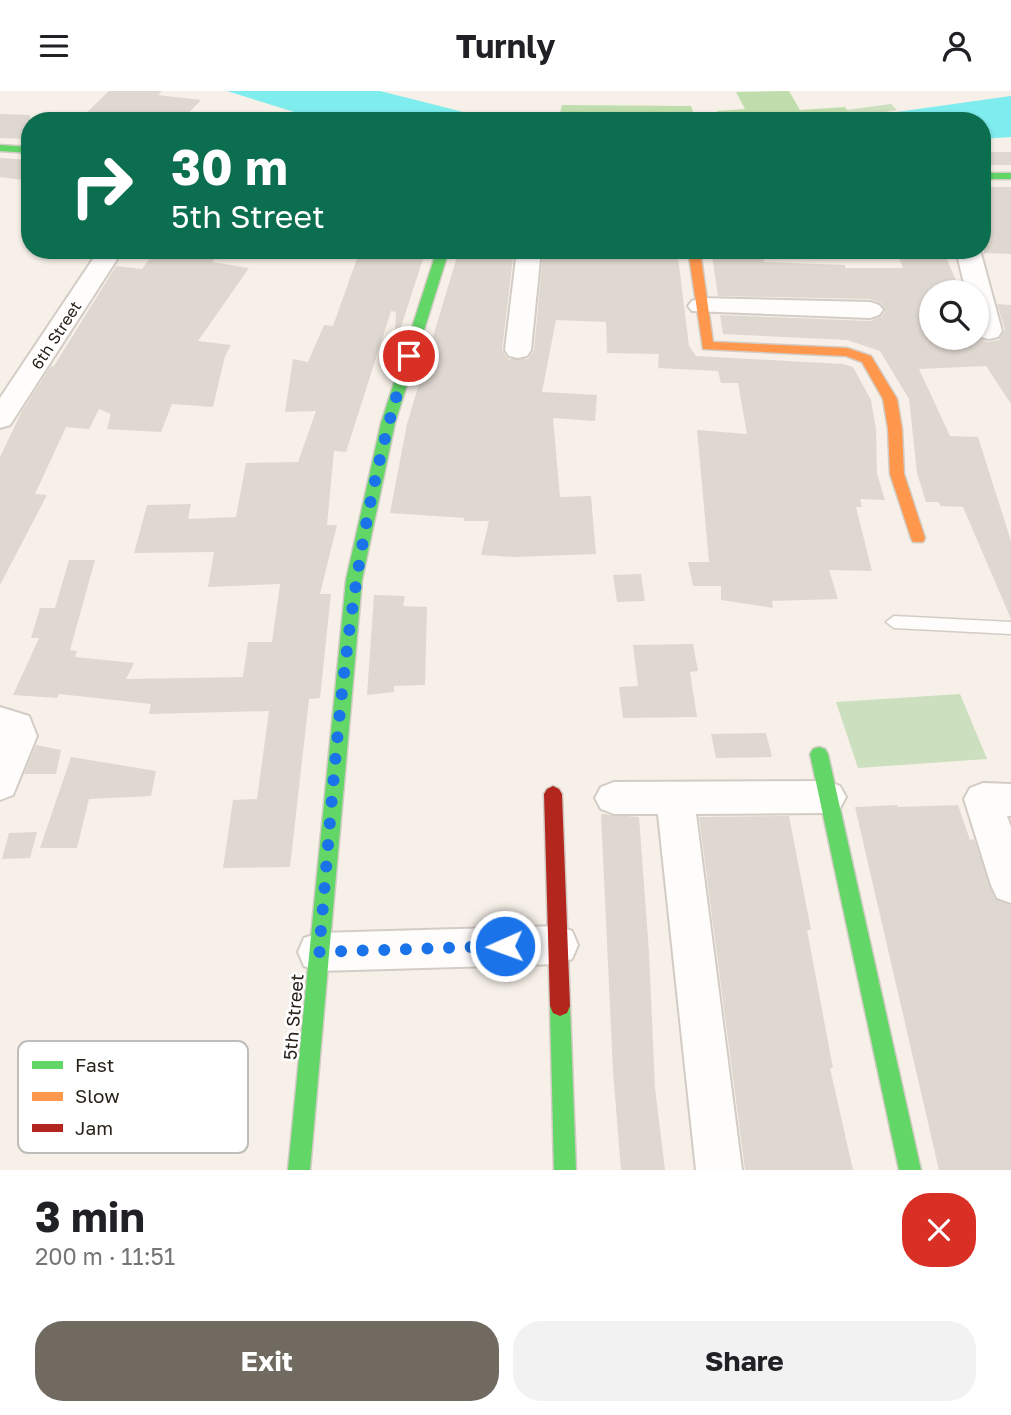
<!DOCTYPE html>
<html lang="en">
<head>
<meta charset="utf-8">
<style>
  body { margin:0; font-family:"Golos Text",sans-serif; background:#f2f2f2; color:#202124; height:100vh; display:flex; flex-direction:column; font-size:26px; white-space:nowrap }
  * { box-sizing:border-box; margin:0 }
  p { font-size:23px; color:#757577 }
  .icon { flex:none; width:38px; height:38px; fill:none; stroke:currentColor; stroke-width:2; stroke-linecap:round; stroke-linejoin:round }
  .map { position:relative; height:1079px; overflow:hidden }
  .panel { display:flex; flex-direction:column; background:#fff; flex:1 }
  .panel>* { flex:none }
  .guide { position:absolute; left:21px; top:21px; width:970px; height:147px; border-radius:28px; box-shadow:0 2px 5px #0004; background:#0b6e4f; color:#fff; overflow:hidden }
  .tools { position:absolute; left:919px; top:189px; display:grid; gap:14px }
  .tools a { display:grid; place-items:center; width:70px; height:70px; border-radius:50%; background:#fff; box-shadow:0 2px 5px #0004; font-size:35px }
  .pin { position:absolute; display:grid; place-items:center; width:60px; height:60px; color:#fff; margin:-30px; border:4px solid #fff; border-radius:50%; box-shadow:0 2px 7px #0007 }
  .me { position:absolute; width:77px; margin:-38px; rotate:268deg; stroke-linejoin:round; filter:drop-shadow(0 0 5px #0008) }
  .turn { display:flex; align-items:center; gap:24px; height:147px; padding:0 35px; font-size:32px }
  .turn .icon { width:91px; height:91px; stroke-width:2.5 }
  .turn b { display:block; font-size:49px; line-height:60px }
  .round { display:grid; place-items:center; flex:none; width:74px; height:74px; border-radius:28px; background:#f2f2f2 }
  .head { display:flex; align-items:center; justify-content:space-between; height:119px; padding:0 35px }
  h1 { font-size:42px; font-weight:700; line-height:52px }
  .button { display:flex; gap:14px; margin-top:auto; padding:14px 35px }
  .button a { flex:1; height:80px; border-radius:28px; background:#706a61; color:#fff; font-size:28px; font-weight:700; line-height:80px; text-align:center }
  .button a+a { background:#f2f2f2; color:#202124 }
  header { display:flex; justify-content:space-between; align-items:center; height:91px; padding:0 35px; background:#fff; font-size:32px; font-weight:700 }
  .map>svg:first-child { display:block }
</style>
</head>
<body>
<header><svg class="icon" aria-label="menu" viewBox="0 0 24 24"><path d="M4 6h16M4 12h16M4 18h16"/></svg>Turnly<svg class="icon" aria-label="person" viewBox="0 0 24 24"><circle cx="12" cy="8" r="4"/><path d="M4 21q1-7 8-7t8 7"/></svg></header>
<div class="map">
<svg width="1011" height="1079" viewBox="0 0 1011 1079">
  <rect width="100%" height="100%" fill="#f6f0e8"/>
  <g fill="#ccdfbe">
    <path d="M891,13l6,6 -65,11h-68z"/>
    <path d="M960,603l27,65 -129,9 -22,-66z"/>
  </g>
  <path fill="#c0dead" d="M789,0l11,19 45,-3 3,4 -84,10h-206l4,-16 129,1 5,14 23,-1 -2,-8 28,-2 -9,-17z"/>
  <g fill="#7fecee">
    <path d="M227,0h153l119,30h-176z"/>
    <path d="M1011,5v41l-29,2v-18h-150z"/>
  </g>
  <g fill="#dfd8d0">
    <path d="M109,0h53l-4,4 43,5 -20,21h-103z"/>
    <path d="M0,23l30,1v24l-30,-1z"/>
    <rect x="982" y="61" width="29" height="13"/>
    <path d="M0,67l30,2v21l-30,-4z"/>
    <path d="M982,96h29v67l-27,-1z"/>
    <path d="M156,159l60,7 -4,5 37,6 -51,73 33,4 -6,11 -12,51 -41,-3 -11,28 -54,-3 4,-15 -12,-5 -10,20 -23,-2 -31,67 12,1 -47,90v-128l22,-46 29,-45h3l62,-100 26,3z"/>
    <path d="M360,159h66l-32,98 2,-36 -5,-1 -45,141 -12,-1 -7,74h10l-17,69h11l-11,104 -11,1 -19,168 -67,1 10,-68 24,-1 12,-88 -120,3 2,-10 -92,-10 -2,4 -44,-3 26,-57h-8l9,-30h15l14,-48h26l-25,90 7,1 -2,6 59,6 -8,16 117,-2 5,-35h24l8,-58 -72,3 6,-35 -80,1 13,-48 44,-1 -3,15 48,-2 10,-54 52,-1 18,-51 -31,1 8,-53 15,3 16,-37 9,1z"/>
    <path d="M459,159h55l-12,100 6,9h20l6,-9 9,-97 66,6v-3l69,1 11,89 7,10 147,8 10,3 18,33 5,29 1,45 8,26 -25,-1 2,8h-6l16,64 -43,-1 9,29 -66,2 1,7 -52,-8v-14h-28l-5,-24h21l-12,-132 50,4 -9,-51h-17l-3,-12 -60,-3 1,-14 -52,-1 -1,-31 -50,-2 -14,72 55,3 -2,26 -42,-3 7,79 31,-1 5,58 -80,3 -35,-2 8,-34h-25v-3l-74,-5 17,-89z"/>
    <path d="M711,159h50l3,12 81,3v3h58l-7,-18h47l18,42h-30v46l45,-1 12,5 11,-2 6,-10 -8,-26 14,1v99l-25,-38 -67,3 31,67 28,1 33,104v78l-48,-112 -23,-1 -1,-4h-13l-9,-29 -8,-74 -29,-48 -33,-11 -124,-6 -3,-19 150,6 10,-4 5,-5 -4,-9 -11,-4 -152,-3z"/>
    <path d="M641,483l4,27 -28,1 -4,-27z"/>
    <path d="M374,504l31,1 -2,10 24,1 -2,78 -31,1v6l-27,3z"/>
    <path d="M693,553l5,27 -8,1 7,45 -74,1 -4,-31 19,-1 -5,-41z"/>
    <path d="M766,642l6,24 -56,1 -5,-24z"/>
    <path d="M36,654l25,5 -5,24h-32z"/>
    <path d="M71,666l85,14 -5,25 -62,3 -12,49h-37z"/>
    <path d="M897,714l1,2 60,-2 12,35 4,-1 21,60 16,6v265h-72l-84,-363z"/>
    <path d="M601,723l38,3 10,135 6,136 10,82h-44l-8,-99z"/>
    <path d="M789,725l22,114h-4l26,138h-3l23,102h-108l-46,-353z"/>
    <path d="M37,741l-7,26 -28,1 7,-26z"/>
  </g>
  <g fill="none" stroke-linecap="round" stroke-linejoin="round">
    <g stroke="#d3ccc4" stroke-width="3">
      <path id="lane" d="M894,525l117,6v12l-117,-6 -8,-6z"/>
    </g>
    <g stroke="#d3ccc4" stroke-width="4">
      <g id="street">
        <path d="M99,159h24l-113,175 -10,3v-30z"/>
        <path d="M517,159h24l-10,100 -4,6 -9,2 -9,-2 -4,-6z"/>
        <path d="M956,159h24l22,81 -4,6 -9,2 -9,-2 -4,-5v-40h-10z"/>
        <path d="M701,207l169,4 9,3 4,5 -4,5 -9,3 -178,-7 -4,-5 4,-5z"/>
        <path d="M0,616l29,9 8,20 -24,59 -13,5z"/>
        <path d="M827,690l13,5 6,11 -6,11 -13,5 -131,1 46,356h-46l-38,-356h-44l-13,-5 -6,-11 6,-11 13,-5z"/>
        <path d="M983,692l28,1v32h-4l4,11v76l-14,-5 -6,-13 -27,-86 6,-11z"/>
        <path d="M558,835l14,5 6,14 -6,14 -14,5 -239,7 -15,-5 -6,-14 6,-14 15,-5z"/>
      </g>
    </g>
    <g stroke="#d3ccc4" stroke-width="3">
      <g id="fast">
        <path d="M0,54l30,2v6l-30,-2z"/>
        <rect x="982" y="82" width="29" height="6"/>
        <path d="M437,159h12l-54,173 -33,157 -52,590h-22l58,-590 35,-157z"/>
        <path d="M819,656l6,2 3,5 93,416h-22l-89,-416 3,-5z"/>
        <path d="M560,905l7,3 3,7 6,164h-22l-4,-164 3,-7z"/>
      </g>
    </g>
    <g stroke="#d3ccc4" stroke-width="3">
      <path id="slow" d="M688,159h12l13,92 134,6 24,8 26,43 5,30 2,45 21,64 -2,4h-10l-2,-4 -21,-64 -2,-45 -5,-30 -21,-37 -16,-6 -143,-7z"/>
    </g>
    <g stroke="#d3ccc4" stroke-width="3">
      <path id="jam" d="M553,695l6,3 3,5 8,212 -3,7 -7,3 -7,-3 -3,-7 -6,-212 3,-5z"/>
    </g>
    <use href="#lane" fill="#fefdfc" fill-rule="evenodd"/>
    <use href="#street" fill="#fefdfc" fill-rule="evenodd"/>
    <use href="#fast" fill="#63d668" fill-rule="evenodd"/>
    <use href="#slow" fill="#ff974d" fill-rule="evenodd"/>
    <use href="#jam" fill="#b3261e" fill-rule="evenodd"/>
  </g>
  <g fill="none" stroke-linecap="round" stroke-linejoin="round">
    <path stroke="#1a73e8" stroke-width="12" stroke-dasharray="0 21.6" d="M409,265c-64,192 -72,396 -90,596l186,-6"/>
  </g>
  <g text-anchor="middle" stroke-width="5" stroke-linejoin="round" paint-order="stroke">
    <g font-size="16" fill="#282219" stroke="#fff">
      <text transform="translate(56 244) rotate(-57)" y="6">6th Street</text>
    </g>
    <g font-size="18" fill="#282219" stroke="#fff">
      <text transform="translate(294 926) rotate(-85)" y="6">5th Street</text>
    </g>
  </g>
  <rect x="18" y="950" width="230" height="112" rx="10" fill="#fff" stroke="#bebdba" stroke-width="2"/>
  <rect x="32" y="970" width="31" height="8" fill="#63d668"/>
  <rect x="32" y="1001" width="31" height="9" fill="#ff974d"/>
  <rect x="32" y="1033" width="31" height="8" fill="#b3261e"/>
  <g font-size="19" fill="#282219">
    <text x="75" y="981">Fast</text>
    <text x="75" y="1012">Slow</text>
    <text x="75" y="1044">Jam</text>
  </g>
</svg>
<div class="tools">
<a><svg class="icon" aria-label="search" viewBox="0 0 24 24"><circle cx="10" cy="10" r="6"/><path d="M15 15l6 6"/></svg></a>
</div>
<div class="pin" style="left:409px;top:265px;background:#d93025"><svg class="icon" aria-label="arrive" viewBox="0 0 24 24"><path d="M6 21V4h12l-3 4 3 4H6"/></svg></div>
<svg class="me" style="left:505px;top:855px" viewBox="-20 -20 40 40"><circle r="17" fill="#1a73e8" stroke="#fff" stroke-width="3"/><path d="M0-11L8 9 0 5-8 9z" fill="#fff"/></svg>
<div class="guide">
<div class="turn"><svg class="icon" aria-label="right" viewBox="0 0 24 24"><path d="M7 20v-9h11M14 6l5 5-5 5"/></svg><div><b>30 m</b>5th Street</div></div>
</div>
</div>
<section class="panel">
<div class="head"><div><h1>3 min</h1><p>200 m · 11:51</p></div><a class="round" style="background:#d93025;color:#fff"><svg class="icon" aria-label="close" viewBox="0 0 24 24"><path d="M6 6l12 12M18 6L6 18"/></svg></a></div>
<div class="button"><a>Exit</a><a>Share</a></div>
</section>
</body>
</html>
